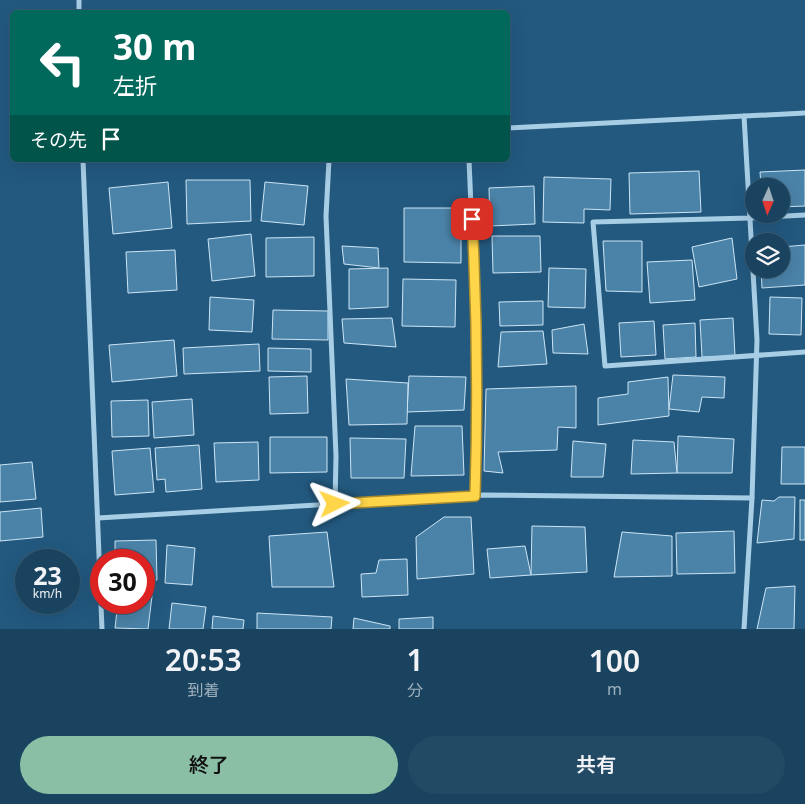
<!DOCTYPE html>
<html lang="ja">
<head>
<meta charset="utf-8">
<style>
  body { margin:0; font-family:"Noto Sans","Noto Sans JP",sans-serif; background:#234a65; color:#f1f3f6; height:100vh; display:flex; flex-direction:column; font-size:19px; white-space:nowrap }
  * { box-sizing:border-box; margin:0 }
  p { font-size:16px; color:#9fb0bd }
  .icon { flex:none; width:28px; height:28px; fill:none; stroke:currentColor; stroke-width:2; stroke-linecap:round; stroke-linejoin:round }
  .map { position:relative; height:629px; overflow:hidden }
  .drawer { display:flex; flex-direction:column; background:#1a435f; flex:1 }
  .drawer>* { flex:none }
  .hud { position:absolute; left:10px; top:10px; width:500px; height:152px; border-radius:8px; box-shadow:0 5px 20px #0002,0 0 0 1px #385c74; background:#00695c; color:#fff; overflow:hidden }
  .needle { width:32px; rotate:183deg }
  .buttons { position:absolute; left:745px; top:178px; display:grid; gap:10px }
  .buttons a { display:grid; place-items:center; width:45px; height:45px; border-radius:50%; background:#1a435f; box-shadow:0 5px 20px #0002,0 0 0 1px #385c74; font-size:25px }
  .speed { position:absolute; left:15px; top:549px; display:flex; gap:10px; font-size:25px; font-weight:700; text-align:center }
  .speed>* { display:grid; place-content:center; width:65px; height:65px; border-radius:50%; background:#1a435f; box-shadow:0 5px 20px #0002,0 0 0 1px #385c74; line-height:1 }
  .speed small { font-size:12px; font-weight:400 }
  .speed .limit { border:8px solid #d22; background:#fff; color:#111 }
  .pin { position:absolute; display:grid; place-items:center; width:42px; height:42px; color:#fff; margin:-21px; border-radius:10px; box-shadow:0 2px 8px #0006 }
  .me { position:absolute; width:55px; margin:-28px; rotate:87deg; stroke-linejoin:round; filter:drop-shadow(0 0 4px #0008) }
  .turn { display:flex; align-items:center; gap:18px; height:105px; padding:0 20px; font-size:22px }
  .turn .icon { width:65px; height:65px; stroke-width:2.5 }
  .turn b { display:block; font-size:35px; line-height:42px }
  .then { display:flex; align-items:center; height:48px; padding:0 20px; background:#0003; gap:10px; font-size:19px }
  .eta { display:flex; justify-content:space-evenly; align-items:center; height:85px; text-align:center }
  .eta b { font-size:30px; font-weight:600; line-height:35px }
  .cta { display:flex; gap:10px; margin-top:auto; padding:10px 20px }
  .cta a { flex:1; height:58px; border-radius:30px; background:#8abfa5; color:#111; font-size:20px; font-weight:600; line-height:58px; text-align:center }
  .cta a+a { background:#234a65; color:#f1f3f6 }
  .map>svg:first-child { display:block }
</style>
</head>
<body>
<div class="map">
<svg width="805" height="629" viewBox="0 0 805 629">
  <rect width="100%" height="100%" fill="#23597f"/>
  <g fill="#4b83a8" stroke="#cce5f5">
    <path d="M805,170v36l-24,1v-21h-20l-1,-14z"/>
    <path d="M699,171l2,41 -71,2 -1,-41z"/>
    <path d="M544,177l67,2 -1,31 -26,-1v14l-41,-1z"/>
    <path d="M186,180h64l1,41 -64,3z"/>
    <path d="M168,182l4,46 -59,6 -4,-46z"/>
    <path d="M265,182l43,4 -4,39 -43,-4z"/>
    <path d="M534,186l1,38 -45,2 -1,-38z"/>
    <path d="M404,208h57v55l-57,-1z"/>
    <path d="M251,234l4,42 -43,5 -4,-42z"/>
    <path d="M492,236h48l1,36 -48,1z"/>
    <path d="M314,237v39l-48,1v-39z"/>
    <path d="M732,238l5,41 -38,8 -7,-40z"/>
    <path d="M603,241h39v51l-36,-1z"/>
    <path d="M805,245v40l-43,3 -1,-19h20v-22z"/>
    <path d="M342,246l36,2 1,20 -35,-4z"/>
    <path d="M175,250l2,40 -49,3 -2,-41z"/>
    <path d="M692,260l3,40 -45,3 -3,-41z"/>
    <path d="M388,268v39l-39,2v-40z"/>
    <path d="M549,268l37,1 -1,39 -37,-1z"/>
    <path d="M403,279l53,1 -1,47 -53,-1z"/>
    <path d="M210,297l44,3 -2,32 -43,-2z"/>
    <path d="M770,297l32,1 -1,37 -32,-1z"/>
    <path d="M543,301v24l-43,1 -1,-24z"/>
    <path d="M273,310l55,1v29l-56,-1z"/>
    <path d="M392,318l4,29 -52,-4 -2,-24z"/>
    <path d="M733,318l2,38 -33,1 -2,-37z"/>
    <path d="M654,321l2,34 -35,2 -2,-34z"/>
    <path d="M695,323l1,34 -31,2 -2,-34z"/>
    <path d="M584,324l4,30 -35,-1 -1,-23z"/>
    <path d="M543,331l4,33 -49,3 3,-35z"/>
    <path d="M174,340l3,36 -65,6 -3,-37z"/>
    <path d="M259,344l1,27 -76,3 -1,-26z"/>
    <path d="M268,348l43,1v23l-43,-1z"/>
    <path d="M673,375l52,2 -1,21 -22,-1 -3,15 -30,-3z"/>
    <path d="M307,376l1,37 -38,1 -1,-37z"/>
    <path d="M409,376l57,1 -2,33 -57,2z"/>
    <path d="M668,377l1,39 -71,9v-27l30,-4v-12z"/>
    <path d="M346,379l62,4 -1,41 -58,1z"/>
    <path d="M576,386v42l-18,-1 -1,23 -59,2 5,21 -19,-2 2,-82z"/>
    <path d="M192,399l2,36 -40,3 -2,-36z"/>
    <path d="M148,400l1,36 -37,1 -1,-36z"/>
    <path d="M415,426h47l2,49 -53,1z"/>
    <path d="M678,436l56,3 -2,34h-55z"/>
    <path d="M270,437h57v35l-57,1z"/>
    <path d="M350,438l56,1 -2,39h-53z"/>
    <path d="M633,440l41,2 3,31 -46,1z"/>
    <path d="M573,441l33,3 -3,33h-32z"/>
    <path d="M258,442l1,38 -43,2 -2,-39z"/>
    <path d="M199,445l3,44 -36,3 -1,-13 -8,1 -2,-32z"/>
    <path d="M782,447h23v37h-24z"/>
    <path d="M150,448l4,44 -39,3 -3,-44z"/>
    <path d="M32,462l4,37 -36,3v-37z"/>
    <path d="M779,497h16l-1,42 -37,4 5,-43 12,1z"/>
    <rect x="800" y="500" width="5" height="40"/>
    <path d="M41,508l2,29 -43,4v-29z"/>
    <path d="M444,517h27l3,57 -57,5 -1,-42z"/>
    <path d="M532,526l53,1 2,45 -56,3z"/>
    <path d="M734,531l1,42 -58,1 -1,-41z"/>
    <path d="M327,532l7,55h-62l-3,-51z"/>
    <path d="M622,532l50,4v40l-58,1z"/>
    <path d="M156,540l1,40 -13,1v-21h-29v-19z"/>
    <path d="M167,545l28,3 -3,37 -27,-2z"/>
    <path d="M525,546l6,29 -41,3 -3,-29z"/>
    <path d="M407,559l1,36 -46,2 -1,-23 15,-1 3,-13z"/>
    <path d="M795,586l-1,43h-37l9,-41z"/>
    <path d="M144,595l8,1 -4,33 -33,-1 3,-26h26z"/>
    <path d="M172,603l34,4 -3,22h-34z"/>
    <path d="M257,613l75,4 -1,12h-74z"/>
    <path d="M213,616l31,4 -1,9h-31z"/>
    <path d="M433,617v12h-34v-10z"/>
    <path d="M354,618l36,8v3h-37z"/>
  </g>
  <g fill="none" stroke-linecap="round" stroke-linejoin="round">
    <g stroke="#a8cee6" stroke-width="5">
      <path d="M79,12v-12"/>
      <path d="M508,128l297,-15"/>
      <path d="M83,160l19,469"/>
      <path d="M329,160l-3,56 10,240 -1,48"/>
      <path d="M469,160c5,112 9,224 6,336"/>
      <path d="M805,215l-55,3 -157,4 12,144 200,-14"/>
      <path d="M98,518l386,-23 268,3"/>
      <path d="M744,629l8,-131 5,-158 -13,-224"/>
    </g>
  </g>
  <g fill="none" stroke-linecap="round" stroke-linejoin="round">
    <g stroke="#a68a30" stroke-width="12">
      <path id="route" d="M335,504l140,-8c3,-92 2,-185 -3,-277"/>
    </g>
    <use href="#route" stroke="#ffd54a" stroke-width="9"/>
  </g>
</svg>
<div class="buttons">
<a><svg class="needle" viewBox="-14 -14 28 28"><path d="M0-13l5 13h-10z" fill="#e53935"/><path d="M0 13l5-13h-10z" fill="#9fb0bd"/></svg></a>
<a><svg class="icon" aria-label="layers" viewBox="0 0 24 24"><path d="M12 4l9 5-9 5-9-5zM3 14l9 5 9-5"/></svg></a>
</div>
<div class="speed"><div>23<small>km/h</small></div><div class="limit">30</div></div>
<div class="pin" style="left:472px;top:219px;background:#d93025"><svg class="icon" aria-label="arrive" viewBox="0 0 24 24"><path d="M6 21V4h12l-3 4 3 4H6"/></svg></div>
<svg class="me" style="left:335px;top:504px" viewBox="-20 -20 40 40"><path d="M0-17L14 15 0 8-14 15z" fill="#ffd54a" stroke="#fff" stroke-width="4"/></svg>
<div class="hud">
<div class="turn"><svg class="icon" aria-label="left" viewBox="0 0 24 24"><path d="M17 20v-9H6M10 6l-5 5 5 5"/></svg><div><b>30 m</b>左折</div></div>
<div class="then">その先<svg class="icon" aria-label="arrive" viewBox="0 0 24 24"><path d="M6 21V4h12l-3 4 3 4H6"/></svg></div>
</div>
</div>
<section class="drawer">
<div class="eta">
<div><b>20:53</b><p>到着</p></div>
<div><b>1</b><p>分</p></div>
<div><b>100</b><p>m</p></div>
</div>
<div class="cta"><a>終了</a><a>共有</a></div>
</section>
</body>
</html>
